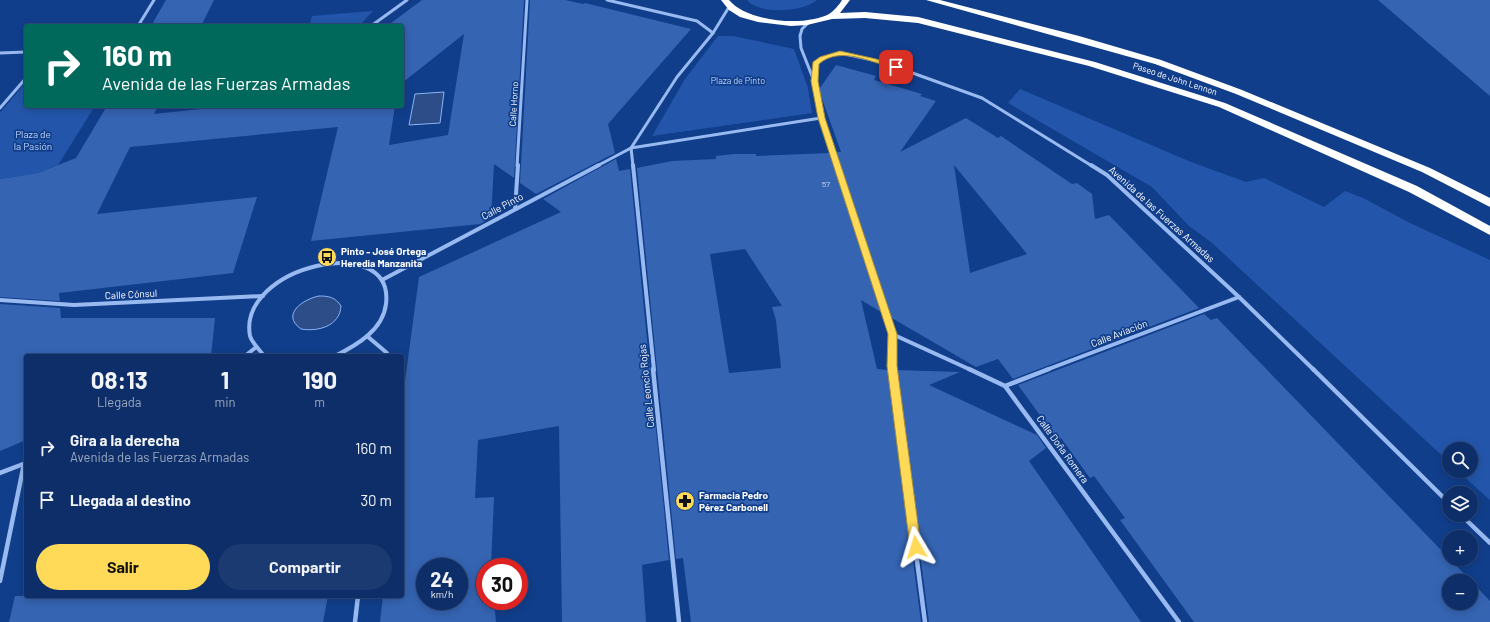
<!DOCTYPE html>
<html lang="es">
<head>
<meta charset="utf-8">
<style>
  body { margin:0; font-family:Barlow,sans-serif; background:#1b3a71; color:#f1f3f6; height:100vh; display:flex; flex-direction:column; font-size:15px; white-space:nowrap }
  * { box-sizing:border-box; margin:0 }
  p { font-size:13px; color:#9aa8c0 }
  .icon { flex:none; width:22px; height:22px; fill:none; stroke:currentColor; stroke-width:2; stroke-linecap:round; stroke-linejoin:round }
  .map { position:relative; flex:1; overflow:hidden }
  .side { position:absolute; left:24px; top:354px; width:380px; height:244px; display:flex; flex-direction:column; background:#0d2e68; border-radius:4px; box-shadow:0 2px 10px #0003,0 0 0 1px #2d4a7c }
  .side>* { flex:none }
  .banner { position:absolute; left:24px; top:24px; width:380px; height:84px; border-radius:4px; box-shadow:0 2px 10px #0003,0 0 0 1px #2d4a7c; background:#00695c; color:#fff; overflow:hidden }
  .controls { position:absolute; left:1442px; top:442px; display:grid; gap:8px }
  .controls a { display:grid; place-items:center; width:36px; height:36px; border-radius:50%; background:#0d2e68; box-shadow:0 2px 10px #0003,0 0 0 1px #2d4a7c; font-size:20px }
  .speed { position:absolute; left:416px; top:558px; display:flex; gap:8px; font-size:20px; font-weight:700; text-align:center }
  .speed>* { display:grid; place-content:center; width:52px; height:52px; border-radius:50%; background:#0d2e68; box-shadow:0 2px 10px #0003,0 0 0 1px #2d4a7c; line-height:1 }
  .speed small { font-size:10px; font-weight:400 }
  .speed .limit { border:6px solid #d22; background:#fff; color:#111 }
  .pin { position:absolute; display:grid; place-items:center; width:34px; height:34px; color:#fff; margin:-17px; border-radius:8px; box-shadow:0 2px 6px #0006 }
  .me { position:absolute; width:44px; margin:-22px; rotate:353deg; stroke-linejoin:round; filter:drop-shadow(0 0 3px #0008) }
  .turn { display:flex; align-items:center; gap:14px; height:84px; padding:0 12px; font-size:18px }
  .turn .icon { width:52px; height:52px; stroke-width:2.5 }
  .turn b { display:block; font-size:28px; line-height:34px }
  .eta { display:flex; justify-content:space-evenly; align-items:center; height:68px; text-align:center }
  .eta b { font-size:24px; font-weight:700; line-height:28px }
  .button { display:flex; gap:8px; margin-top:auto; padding:8px 12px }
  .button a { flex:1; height:46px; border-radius:24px; background:#ffda58; color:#111; font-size:16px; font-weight:700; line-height:46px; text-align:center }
  .button a+a { background:#1b3a71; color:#f1f3f6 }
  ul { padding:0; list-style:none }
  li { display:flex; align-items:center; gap:12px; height:52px; padding:0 12px }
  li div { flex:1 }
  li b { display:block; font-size:15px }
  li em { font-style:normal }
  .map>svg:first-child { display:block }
</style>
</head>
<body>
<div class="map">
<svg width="1490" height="622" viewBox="0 0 1490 622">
  <rect width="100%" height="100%" fill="#113e8b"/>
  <g fill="#2356aa">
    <path d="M747,0h70c-14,12 -57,15 -70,0z"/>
    <path d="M373,11l-14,15h-50l3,-10z"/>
    <path d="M718,36h15l61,13 14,39 4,25 -160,23 33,-57z"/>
    <path d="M26,82v24h69l-37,59 -20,8 -38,6v-66z"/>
    <path d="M1020,89l171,73 55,20 18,-4 60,29 21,-16 18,7 47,25 80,37v240l-32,-29h13v-22h-22v13l-238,-220 -22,-16 -37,-39 -144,-84z"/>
  </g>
  <g fill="#2c4d87" stroke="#89b4f5">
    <path d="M444,92l-4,31 -31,2 6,-31z"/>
    <path d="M319,296c10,0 16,1 22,10 -1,20 -23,26 -40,23 -21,-15 3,-30 18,-33z"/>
  </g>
  <g fill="#3564b2" fill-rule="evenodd">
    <path d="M166,0h48l-13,26h-50z"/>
    <path d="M422,0h102l-10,178 -20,-14 -3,54 -11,6 -169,17 27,-114 -208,20 -33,67 160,-17 -24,76 -174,20 1,8 -60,-4v-118l38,-6 38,-15 31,-52h51l-4,8 75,-8h166l-6,39 59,-10 16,-101 -62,49v-57h-15z"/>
    <path d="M530,0h35l18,4 2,-1 106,26 -83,95 7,29 -79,41 -16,-11z"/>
    <path d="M1378,0h112v96z"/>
    <path d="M836,65l40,11 -2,4 48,14 -2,2 16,5 -36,51 66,-34 32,20 3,-2 71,48 5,-1 15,11 3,25 14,-4 90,93 -186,71 -15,-20 -22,8 -86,-50 -54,-165h5l-21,-59v-5zM954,165l73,89 -57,19z"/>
    <path d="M829,153l52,159 -20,-12 16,69 11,1 33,252h-230l-8,-64 -7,1 -39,-391 35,-7 44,-2v-3l18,-2h22v2zM745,249l37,57 -10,1 4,13 5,48 -52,5 -19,-119z"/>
    <path d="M616,159l3,12 11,-2 39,391 -27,5 4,57h-84l-3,-196 -81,14 -3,58 19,-1 -3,70h-6v34h9l2,21h-116l3,-26h19v-193l17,-126 142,-65 -18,-13zM425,567h34v34h-34z"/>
    <path d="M0,304l60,4 1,10h154l-4,38h-185v84l-26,11z"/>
    <path d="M1204,314l7,6 6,-2 254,263h-22v22h22v-22l19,20v21h-296l-74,-102 5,-2 -31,-42 -4,2 -29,-40 -3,2 -40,-55z"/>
    <path d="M896,370l64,2 -31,13 108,50 9,13 -17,13 112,161h-212z"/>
    <path d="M15,596h313l-5,26h-314z"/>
  </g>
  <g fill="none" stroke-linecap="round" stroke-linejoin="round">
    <g stroke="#98baf1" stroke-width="3">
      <path d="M607,0l90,21 16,12"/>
      <path d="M810,21l-8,8 -2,7 1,12 13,33 7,37 16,48"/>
      <path d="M138,26l16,-26"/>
      <path d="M371,26l36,-26"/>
      <path d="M0,53l26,-1"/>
      <path d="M814,81l2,-17 6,-6 18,-5 42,9 100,36 110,68"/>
      <path d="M0,108l26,-30"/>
      <path d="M631,148l2,18"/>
      <path d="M631,148l46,-71 36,-44 16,-26"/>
      <path d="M517,166l10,-166"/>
      <path d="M597,166l34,-18 190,-30"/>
    </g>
    <g stroke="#98baf1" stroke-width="4">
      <path d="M633,165l21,205"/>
      <path d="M836,165l56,169 1,36"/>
      <path d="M1091,165l16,10 132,122 75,73"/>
      <path d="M515,209l3,-44"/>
      <path d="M382,280l217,-115"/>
      <path d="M0,300l74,5 189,-9"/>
      <path d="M892,334l79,36"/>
      <path d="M367,336l20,17 -1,3"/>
      <path d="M245,356l10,-8"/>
      <path d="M264,356c-4,-6 -12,-13 -14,-20 -13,-70 145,-106 136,-32 -3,26 -29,41 -51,52"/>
      <path d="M1046,370l193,-73"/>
    </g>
    <g stroke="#98baf1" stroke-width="4.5">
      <path d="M653,369l26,253"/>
      <path d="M892,369l33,253"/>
      <path d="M969,369l36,17 174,236"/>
      <path d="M1313,369l136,134"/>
      <path d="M1005,386l44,-17"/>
      <path d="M0,473l26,-10"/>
      <path d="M1461,515l29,28"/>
      <path d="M0,581l24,-117"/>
      <path d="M355,622l3,-26"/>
    </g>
    <g fill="#fff" fill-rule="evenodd">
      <path d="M721,0h8c18,22 76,27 100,14 5,-3 10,-9 13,-14h8l-10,13 25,-1 53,5 177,45 130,41 192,83 73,40v9l-81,-43 -190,-85 -130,-41 -171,-43 -53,-5 -33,1 -25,6 -16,1 -33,-4 -18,-5 -11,-7z"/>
      <path d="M926,0h14l139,36 82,24 81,30 188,78 60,30v9l-68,-35 -186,-78 -81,-30z"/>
    </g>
  </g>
  <path fill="#ffda58" stroke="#a68e39" d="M840,51l45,10 15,6 -4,2c-23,-6 -56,-24 -77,-5l-1,17 7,37 72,216v32l24,181 -2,3 -3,2 -4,-2 -2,-3 -23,-181 1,-32 -70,-216 -7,-37 2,-19 7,-5z"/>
  <defs>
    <g id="bus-disc" transform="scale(1)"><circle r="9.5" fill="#ffda58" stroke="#113e8b"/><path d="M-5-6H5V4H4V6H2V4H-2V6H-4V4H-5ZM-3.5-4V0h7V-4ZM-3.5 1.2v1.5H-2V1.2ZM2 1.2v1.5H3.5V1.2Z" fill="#111"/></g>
    <g id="pharmacy-disc" transform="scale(1)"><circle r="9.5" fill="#ffda58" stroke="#113e8b"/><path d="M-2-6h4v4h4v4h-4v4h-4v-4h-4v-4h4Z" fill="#111"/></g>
  </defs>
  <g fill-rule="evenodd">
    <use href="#bus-disc" x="327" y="257"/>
    <use href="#pharmacy-disc" x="685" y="501"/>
  </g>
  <g text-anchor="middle" stroke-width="3.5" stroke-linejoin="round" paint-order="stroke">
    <g font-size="8" fill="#ccd8ec">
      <text x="826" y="187">57</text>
    </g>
    <g font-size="9" fill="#fff" stroke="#113e8b">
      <text transform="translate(1175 79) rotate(18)" y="3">Paseo de John Lennon</text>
      <text transform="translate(514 104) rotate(-87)" y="3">Calle Horno</text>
    </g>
    <g font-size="9" fill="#bfd6fc" stroke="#113e8b">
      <text x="738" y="84">Plaza de Pinto</text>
    </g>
    <g font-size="10" fill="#bfd6fc" stroke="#113e8b">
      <text x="33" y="138">Plaza de<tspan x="33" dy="12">la Pasión</tspan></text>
    </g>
    <g font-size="10" fill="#fff" stroke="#113e8b">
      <text transform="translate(502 206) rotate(-28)" y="4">Calle Pinto</text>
      <text transform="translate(1162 214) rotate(42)" y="4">Avenida de las Fuerzas Armadas</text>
      <text transform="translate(131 294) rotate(-3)" y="4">Calle Cónsul</text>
      <text transform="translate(1119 333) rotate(-21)" y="4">Calle Aviación</text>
      <text transform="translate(646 386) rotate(-96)" y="4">Calle Leoncio Rojas</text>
      <text transform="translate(1063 449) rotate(54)" y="4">Calle Doña Romera</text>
    </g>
    <g font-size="10" font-weight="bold" fill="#fff" stroke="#113e8b" text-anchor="start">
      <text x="341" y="255">Pinto - José Ortega<tspan x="341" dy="12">Heredia Manzanita</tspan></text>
      <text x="699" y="499">Farmacia Pedro<tspan x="699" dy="12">Pérez Carbonell</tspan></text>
    </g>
  </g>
</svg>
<div class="controls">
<a><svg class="icon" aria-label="search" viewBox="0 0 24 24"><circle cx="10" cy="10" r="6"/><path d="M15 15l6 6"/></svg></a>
<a><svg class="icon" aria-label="layers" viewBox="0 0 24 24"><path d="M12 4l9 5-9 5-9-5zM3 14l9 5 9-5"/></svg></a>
<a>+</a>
<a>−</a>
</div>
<div class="speed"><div>24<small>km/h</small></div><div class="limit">30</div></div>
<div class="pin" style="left:896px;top:67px;background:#d93025"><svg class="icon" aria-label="arrive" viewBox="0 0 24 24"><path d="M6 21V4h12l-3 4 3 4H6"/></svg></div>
<svg class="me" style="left:916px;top:547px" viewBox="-20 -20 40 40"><path d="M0-17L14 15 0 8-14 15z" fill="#ffda58" stroke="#fff" stroke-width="4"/></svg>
<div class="banner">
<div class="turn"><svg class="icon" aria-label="right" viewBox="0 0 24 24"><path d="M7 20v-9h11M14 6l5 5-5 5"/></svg><div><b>160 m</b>Avenida de las Fuerzas Armadas</div></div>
</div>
<section class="side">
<div class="eta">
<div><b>08:13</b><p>Llegada</p></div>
<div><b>1</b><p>min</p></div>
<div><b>190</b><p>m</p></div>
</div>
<ul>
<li><svg class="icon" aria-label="right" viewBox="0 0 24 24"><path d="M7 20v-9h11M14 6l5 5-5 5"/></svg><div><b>Gira a la derecha</b><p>Avenida de las Fuerzas Armadas</p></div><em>160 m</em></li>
<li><svg class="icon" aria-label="arrive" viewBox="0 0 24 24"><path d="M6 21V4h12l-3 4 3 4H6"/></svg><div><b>Llegada al destino</b></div><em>30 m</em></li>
</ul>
<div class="button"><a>Salir</a><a>Compartir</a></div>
</section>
</div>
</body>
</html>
